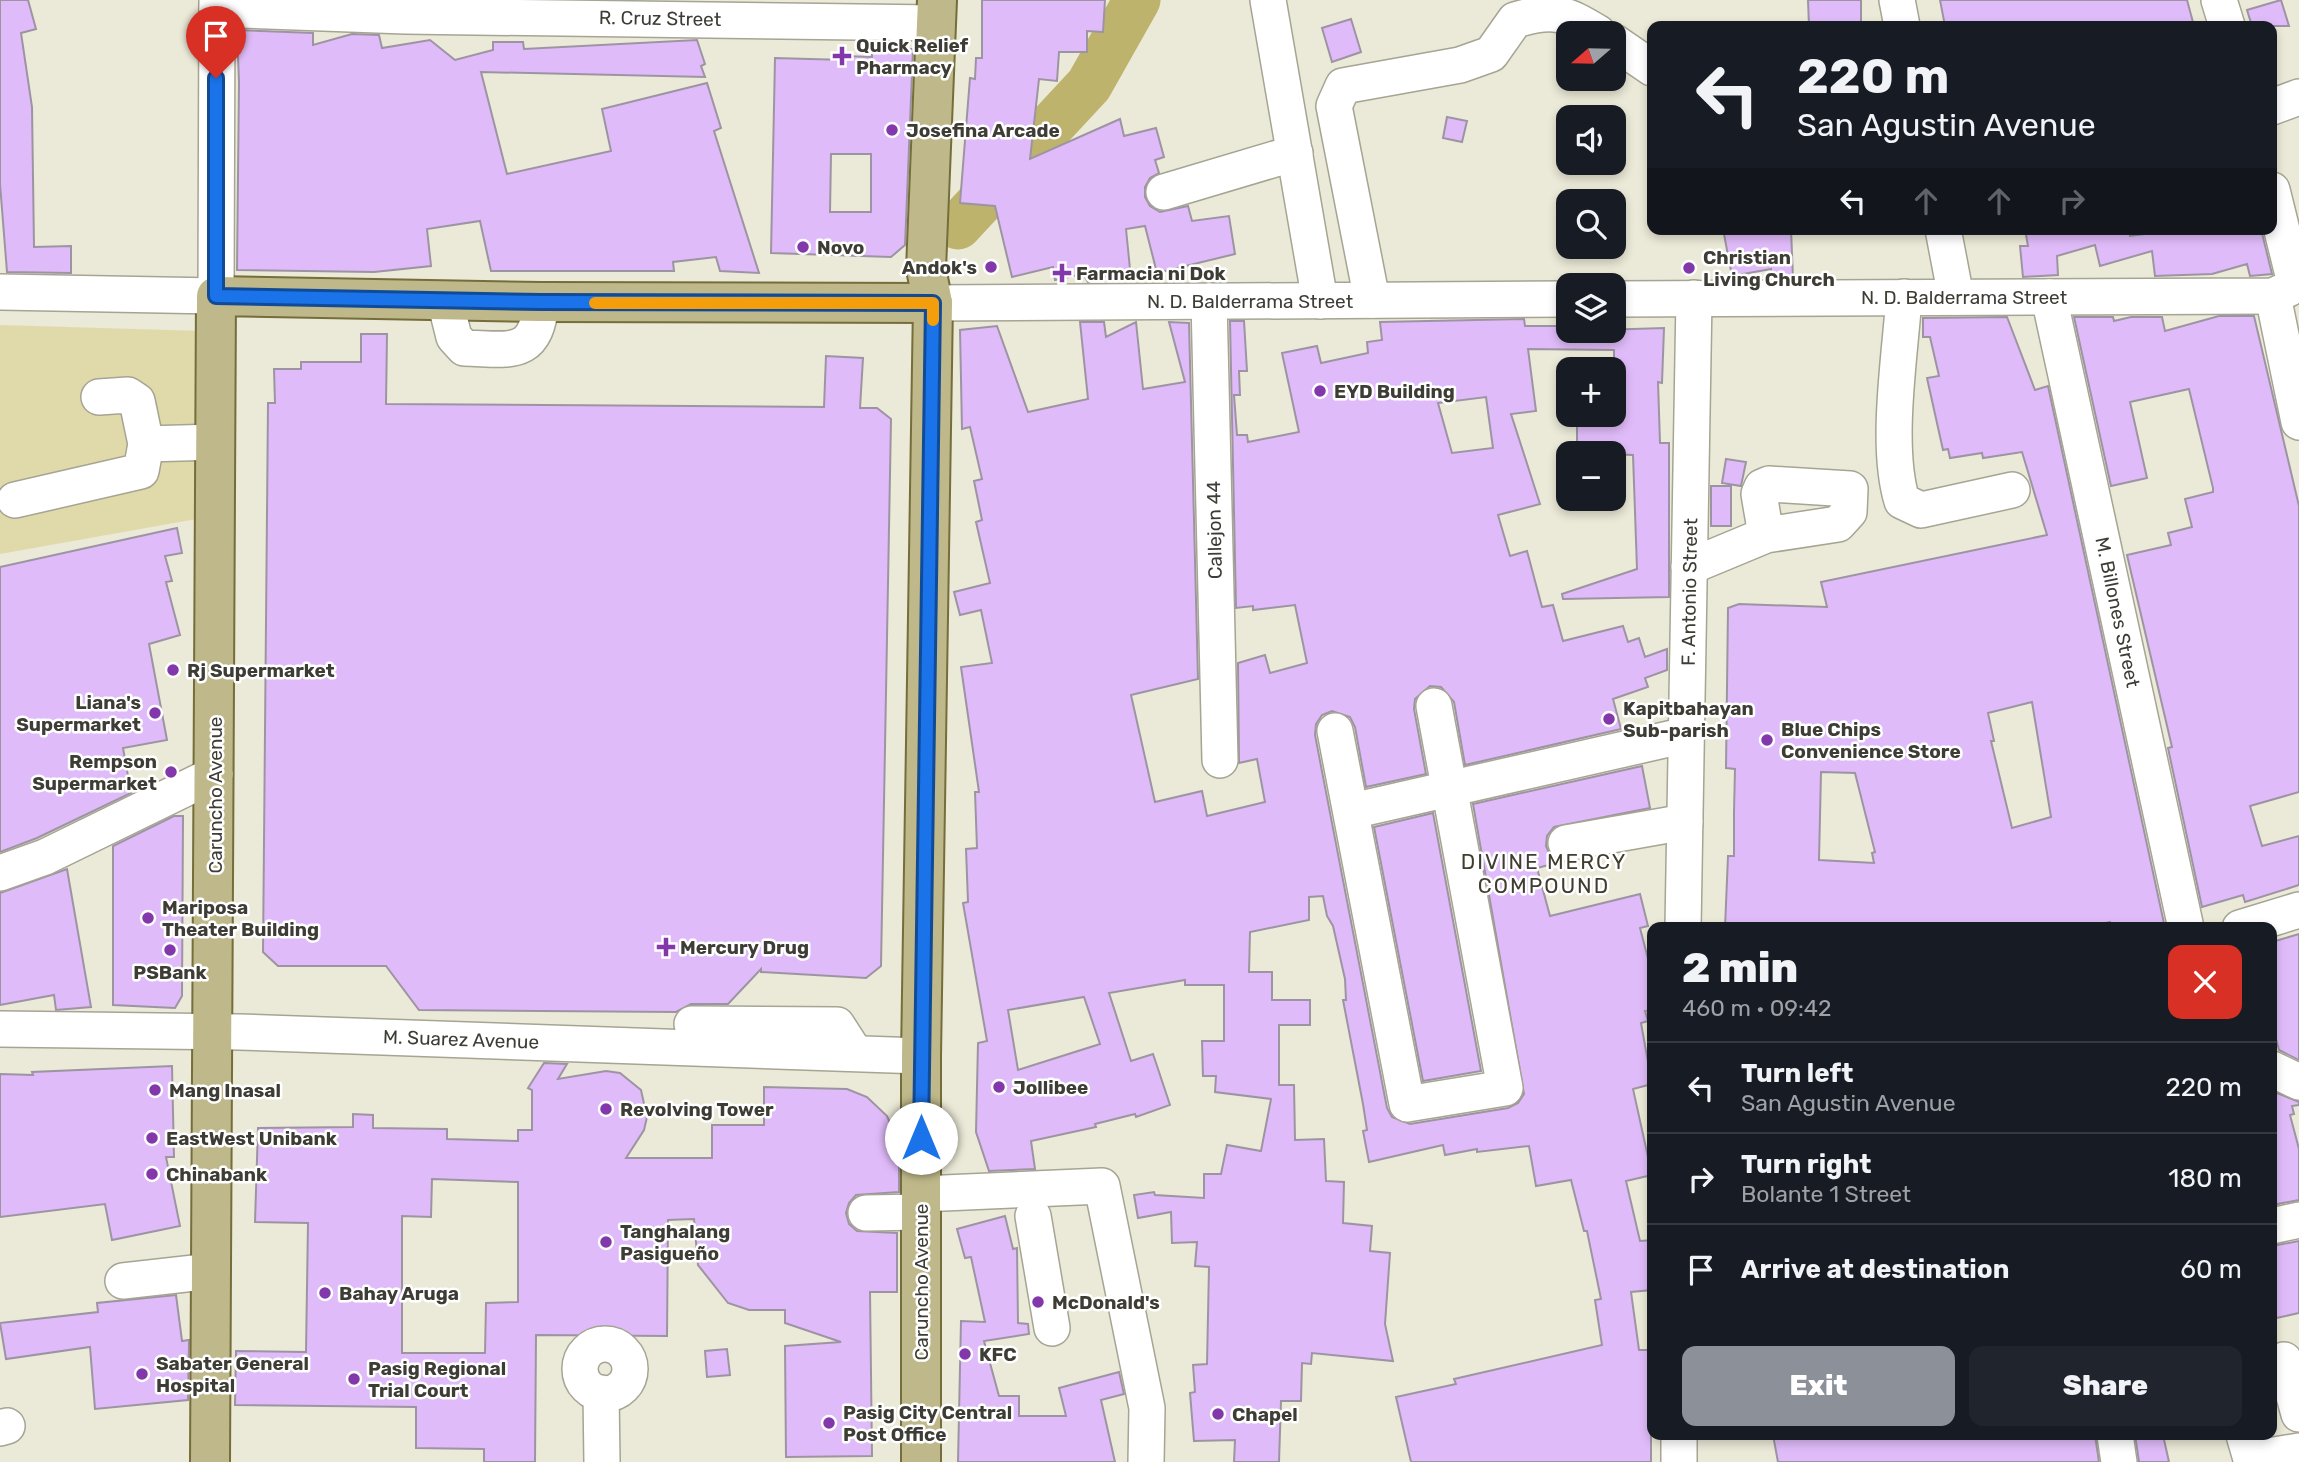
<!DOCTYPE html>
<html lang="en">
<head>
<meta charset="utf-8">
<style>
  body { margin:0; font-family:Rubik,sans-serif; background:#20242c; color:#f1f3f6; height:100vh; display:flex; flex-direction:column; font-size:26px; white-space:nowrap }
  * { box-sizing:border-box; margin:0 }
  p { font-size:23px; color:#9ea1a6 }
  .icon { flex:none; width:38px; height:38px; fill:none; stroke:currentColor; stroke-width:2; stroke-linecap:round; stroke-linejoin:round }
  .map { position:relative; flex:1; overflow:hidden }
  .panel { position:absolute; left:1647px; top:922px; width:630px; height:518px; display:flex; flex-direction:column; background:#171b24; border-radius:14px; box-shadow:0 4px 10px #0003 }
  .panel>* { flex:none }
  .guide { position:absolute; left:1647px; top:21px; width:630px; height:214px; border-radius:14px; box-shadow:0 4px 10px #0003; background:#171b24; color:#f1f3f6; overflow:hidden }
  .needle { width:46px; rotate:250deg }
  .controls { position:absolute; left:1556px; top:21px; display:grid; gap:14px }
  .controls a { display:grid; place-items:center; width:70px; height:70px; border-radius:14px; background:#171b24; box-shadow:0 4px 10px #0003; font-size:35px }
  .pin { position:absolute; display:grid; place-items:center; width:60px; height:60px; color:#fff; margin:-72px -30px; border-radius:50% 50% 50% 0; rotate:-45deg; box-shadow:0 0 7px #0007 }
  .pin .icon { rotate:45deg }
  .me { position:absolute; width:77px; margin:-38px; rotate:0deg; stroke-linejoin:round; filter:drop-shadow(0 0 5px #0008) }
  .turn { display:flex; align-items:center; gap:24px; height:147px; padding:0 35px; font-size:32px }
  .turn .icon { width:91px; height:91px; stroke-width:2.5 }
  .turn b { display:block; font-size:49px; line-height:60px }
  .lanes { display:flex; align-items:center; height:66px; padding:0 35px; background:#0003; justify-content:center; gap:35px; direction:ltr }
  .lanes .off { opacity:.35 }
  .round { display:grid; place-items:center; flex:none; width:74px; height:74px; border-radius:14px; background:#20242c }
  .head { display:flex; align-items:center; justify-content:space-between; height:119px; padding:0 35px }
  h1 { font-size:42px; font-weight:800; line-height:52px }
  .cta { display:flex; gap:14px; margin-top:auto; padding:14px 35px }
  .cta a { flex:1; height:80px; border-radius:14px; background:#8c9099; color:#fff; font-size:28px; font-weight:800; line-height:80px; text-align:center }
  .cta a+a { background:#20242c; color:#f1f3f6 }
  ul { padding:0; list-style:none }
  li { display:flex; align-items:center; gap:21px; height:91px; padding:0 35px; border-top:2px solid #363941 }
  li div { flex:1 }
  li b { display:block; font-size:26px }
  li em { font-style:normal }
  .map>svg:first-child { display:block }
</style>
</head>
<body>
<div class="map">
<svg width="2299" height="1462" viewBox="0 0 2299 1462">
  <rect width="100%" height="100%" fill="#ebe9d7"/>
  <path fill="#e0daaa" d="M0,325l203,6 -1,187 -202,36z"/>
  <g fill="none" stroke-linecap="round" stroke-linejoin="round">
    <path stroke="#beb36c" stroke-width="47" d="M958,226l131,-141 48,-85"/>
  </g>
  <g fill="#e0bbf9" stroke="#9d94a3" stroke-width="2" fill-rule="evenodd">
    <path d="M0,0h28l8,29 -15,4 11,74 2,140 37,-1v27l-64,-1 -7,-88z"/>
    <path d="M982,0h123l-2,32 -16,-1v21h-28l-2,29 -18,-2 -9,80 90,-40 4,17 32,-8 8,29 -9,3 4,13 -9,5 -5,9v10l5,9 10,6 28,-6 4,15 37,-5 6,38 -78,19 -12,-47 -19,3 4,40 -42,13 -5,-8 -28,6 -2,-13 -41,10 -17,-71 -35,-3 10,-125 5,1 1,-21h6z"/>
    <path d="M1808,0h53v26h-52z"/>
    <path d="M1940,0h247l7,26h-249z"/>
    <path d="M2281,0l8,26h-37l-5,-16z"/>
    <path d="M1351,19l10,33 -29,10 -10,-34z"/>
    <path d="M237,30l76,3v12l39,-11 27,1 3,13 48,-8 25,20 38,-10v-8h30l1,7 173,-9 8,24 -4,2 4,11 -224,-5 26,102 104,-23 -9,-42 105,-26 14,45 -7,3 45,142 -39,-2 -4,-14 -43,5 1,9h-183l-11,-50 -53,8 4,37 -57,6 -137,-2 2,-188z"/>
    <path d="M872,49h41l-8,196 -14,12 -120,-4 4,-195 70,2v-4l27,1zM831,154h40v58h-41z"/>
    <path d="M1447,117l20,4 -5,21 -19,-4z"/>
    <path d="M1723,229h68l2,49h-22v-9l-39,7z"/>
    <path d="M2025,229h104l1,7 54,-7h77l11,45 -22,2 -3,-12 -35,10 -57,2 -3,-25 -52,15 -5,-21 -38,11 1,19 -35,2 -3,-31h8z"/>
    <path d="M2219,316h35l45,190v286l-49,14 12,40 37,-10v49l-54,17 -2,-7 -41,12 -34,-159 4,-1 -45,-192 44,-10 -3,-12 24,-6 -7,-28 28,-7v-4l-24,-99 -59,13 17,76 -36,8 -37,-169h39l1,4 17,-4h31l3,14z"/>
    <path d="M2007,317l28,73 13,-4 117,542h-53l-2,-6 -26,6h-359l3,-72h6v-44l1,-43 -9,-1 2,-160 11,-4 88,3 -6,-25 226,-47 -25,-83 -39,6 -1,-5 -32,5 -2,-9 -5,1 -16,-72 12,-2 -9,-39h-7v-19zM2032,702l19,115 -39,11 -21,-87h3l-6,-28zM1821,772l34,1 20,79 -3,1 2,10 -55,-3z"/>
    <path d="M1524,319l1,7h43v5l96,-3 -2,55 -4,-1 2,61h9v154l-106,2 -1,-5 75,-25 -4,-114 -56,-2v-38h37v-65l-86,-1 8,62 -25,3 29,90 -42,11 12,41 17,-5 15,56 11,-2 10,36 60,-15 5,16 11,-4 6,19 22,-8v21l-22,8 3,9 -35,12 8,30 -156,36 -11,-63 -13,-15 -11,-1 -15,13 -1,10 12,65 -60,13 -11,-60 -5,-10 -18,-6 -10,4 -6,9 -1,11 72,373 5,9 18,7 98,-16 10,-5 6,-9 -51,-290 169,-38 8,42 -96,19 -7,9 -1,10 4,9 10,7 -23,6 13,48 90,-22 8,32 -8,2 12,46v36l-7,1 3,10 -7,2 11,61 -19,5 19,86 -26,6 14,60 12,-1v50l-21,2 8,58h12v112h-240l-15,-65 60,-13 -2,-5 148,-34 -7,-45 6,-1 -14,-68h-3l-13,-51 -35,6 -7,-40 -52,6v-3l-32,6 -2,-10 -74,17 -6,-31 4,-1 -4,-26 -20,-104h3l-1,-21 -12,-53 -6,-10 -4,-20 -14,1v23l-59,12 -1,40h23v28h38v25h-31v60h15l1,55 29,-1 2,42 18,1 -1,41 29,3 -2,25 20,2 -5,71 8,37 -81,-8 -1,11 -9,-1 -1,38h-20l-2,61h-45l1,-22 -41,1 -4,-48 5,-1 -2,-27 14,-1 2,-97 -14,-1 2,-24 -25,1 -1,-31 -33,6 -4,-23 20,-3 1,3 49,3v-24h17l6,-29 34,6 10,-52 -56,-7 1,-16h-13l-1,-35h22v-56h-39v-5l-76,13 22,68 22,-7 17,51 -34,12 -1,-3 -40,10 1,3 -65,14 4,28 -46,2 -13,-39 2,-89 9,-2 -24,-138 5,-1 -2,-53 11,-1 -2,-56h4l-18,-125 31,-4 -11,-53 -21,5 -6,-23 36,-9 -14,-61 6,-2 -8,-39 8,-2 -12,-52 -8,2 -2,-99 37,-4 31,86 60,-13 -8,-77h24l2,15 30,-15 7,67 42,-7 -16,-60 20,1 9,356 -67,16 24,107 47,-11 5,25 58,-14 -8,-43 -18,4 -1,-100 27,-8 5,18 37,-10 -12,-58 -42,5v-4l-17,2 -6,-287h14l3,50h-8l1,24h-6l3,40h10l1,7 51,-10 -17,-79 35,-7 4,17 47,-10 -1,-11 15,-2 -2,-18zM1486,397l7,51 -41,5 -14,-50zM1084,997l16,47 -82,26 -10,-60z"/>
    <path d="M361,334h26l-1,70 438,3 2,-51 37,2 -3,50h17l14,11 -10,547 -15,12 -105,-6v-3l-33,35h-37l-15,8 -257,-2 -33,-44h-108l-15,-14 5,-549h7l-1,-34h27v-7h60z"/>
    <path d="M1726,459l20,3 -5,24 -19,-3z"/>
    <rect x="1711" y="486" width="20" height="40"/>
    <path d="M177,528l5,25 -17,3 7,25 -6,1 14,53 -31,9 18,96 -44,8 8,45 -94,45 -37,14v-285z"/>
    <path d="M1433,813l48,258 -58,10 -49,-254z"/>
    <path d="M174,816h9l-1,180 -7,12 -62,-3v-159z"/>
    <path d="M67,869l24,138 -35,3 -2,-15 -54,10v-112z"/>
    <path d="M2299,934v126l-20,-10 -7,-26v-82z"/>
    <path d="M544,1063l23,1 -9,15 48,-8 14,2 21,17 6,27 -3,13 -18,28h86v-33h52v-38l83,2 20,8 20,19 12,26v50l-43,3 -7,8 -3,10 3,11 8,7 40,2v59h-27l2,164 -86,1 -1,-111 56,-4 -56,-19v-13h-36l-21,-7 -30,-38 -4,-46 -26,1 -1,116 -131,-1 -1,127h-51v-13l-68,-1v-41l-181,-2 1,-54 70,1 2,-129 -53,-1 3,-94 95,-1v-13l20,1v13l74,1v10l71,2v-11h14v-40l-4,-2zM432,1179l86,3v120l-32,1 -1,50h-83v-137l29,1z"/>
    <path d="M172,1066l2,91h-8l14,69 -68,14 -7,-36 -105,13v-143l33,1 -1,-3z"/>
    <path d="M2272,1091l27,11v3l-7,1 2,8 -4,1 9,34v51l-27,5z"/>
    <path d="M1005,1216l8,33 4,-1 1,75 10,1 1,10 -45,7 15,55h20v20h47l-7,-28 60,-16 5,22 -23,6 14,62h-157l3,-141 24,1 -14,-65 -6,1 -8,-29z"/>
    <path d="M2299,1241v72l-27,6v-53l3,-1 -3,-19z"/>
    <path d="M176,1295l6,46 7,-1 -1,60 -93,9 -5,-62 -84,12 -6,-36 98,-11 -1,-9z"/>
    <path d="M727,1349l3,26 -23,2 -2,-26z"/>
    <path d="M1773,1435h322l4,27h-321z"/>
    <path d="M2135,1435h28l6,27h-30z"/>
  </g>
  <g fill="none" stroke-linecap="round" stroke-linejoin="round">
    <g stroke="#a6a493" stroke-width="38">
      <g id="minor">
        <path d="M1268,0l52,301"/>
        <path d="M1897,0l5,26"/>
        <path d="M2219,0l8,26"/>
        <path d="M217,9l188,7 531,7"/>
        <path d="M1614,42l38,26"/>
        <path d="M2272,107l27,-10"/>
        <path d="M1164,192l131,-39"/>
        <path d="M1943,229l13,68"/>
        <path d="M0,292l216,4 1,-296"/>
        <path d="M2273,296l26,126"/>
        <path d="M1904,297c-4,59 -19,149 -2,204l19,9 91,-20"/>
        <path d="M2049,297l137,631"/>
        <path d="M1614,299l659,-3 15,-7 6,-10 -22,-89"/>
        <path d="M1372,300l-38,-194 9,-20 117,-21 31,-11 24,-34c38,-11 49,-8 83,13"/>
        <path d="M445,301l9,36 10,11c46,1 72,11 77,-46"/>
        <path d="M1209,301l11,459"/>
        <path d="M933,303l635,-4"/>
        <path d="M146,444l70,-2"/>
        <path d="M15,500l126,-29 5,-27 -9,-43 -9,-6 -29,2"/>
        <path d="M1689,567l77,-32 72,-11 11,-12 1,-23 -81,-5 -7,3 -3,7 7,41"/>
        <path d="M1335,731l72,373 98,-16 -71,-382"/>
        <path d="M1352,811l334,-76"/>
        <path d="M1566,843l119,-21"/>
        <path d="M0,873l45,-16 170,-83"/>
        <path d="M1683,928l11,-630"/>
        <path d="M2240,928l59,-18"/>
        <path d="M692,1024l145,1 18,28"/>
        <path d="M0,1029l239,3 682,24"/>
        <path d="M2272,1069l27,13"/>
        <path d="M921,1194l181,-8 45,222 -1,54"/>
        <path d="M866,1213l55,-1"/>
        <path d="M1033,1216l19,112"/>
        <path d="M2272,1226l27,-6"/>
        <path d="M123,1281l89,-10"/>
        <circle cx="605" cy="1369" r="25"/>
        <path d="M2272,1365l12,-5 15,54"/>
        <path d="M601,1393l1,69"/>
        <path d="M0,1428l7,-2"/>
        <path d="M2115,1435l4,27"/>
        <path d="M2244,1435l7,24 48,-8"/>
        <path d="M1679,1462v-27"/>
      </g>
    </g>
    <g stroke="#756d3a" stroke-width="42">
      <g id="major">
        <path d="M210,1462l6,-1166 325,6 392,1"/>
        <path d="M921,1462v-406l12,-753 -7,-34 11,-269"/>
      </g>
    </g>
    <use href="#minor" stroke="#fff" stroke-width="35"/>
    <use href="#major" stroke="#beb88a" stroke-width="38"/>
  </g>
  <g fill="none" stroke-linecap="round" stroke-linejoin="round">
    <g stroke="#114b97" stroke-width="18">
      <path id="route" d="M216,78v218l325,6 392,1 -12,835"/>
    </g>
    <use href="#route" stroke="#1a73e8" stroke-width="12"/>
    <path stroke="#f59e0b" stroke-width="12" d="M595,303h338v17"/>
  </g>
  <g fill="#8238aa" stroke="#fff" stroke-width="2.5">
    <path d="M838.5 45.5h7v7h7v7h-7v7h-7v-7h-7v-7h7z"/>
    <circle cx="892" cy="130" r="7"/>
    <circle cx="803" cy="247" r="7"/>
    <circle cx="991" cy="267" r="7"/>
    <circle cx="1689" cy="268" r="7"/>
    <path d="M1058.5 262.5h7v7h7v7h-7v7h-7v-7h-7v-7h7z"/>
    <circle cx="1320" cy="391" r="7"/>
    <circle cx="173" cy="670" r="7"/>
    <circle cx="155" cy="713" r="7"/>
    <circle cx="1609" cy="719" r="7"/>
    <circle cx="1767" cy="740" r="7"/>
    <circle cx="171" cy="772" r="7"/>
    <circle cx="148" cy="918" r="7"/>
    <path d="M662.5 936.5h7v7h7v7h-7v7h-7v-7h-7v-7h7z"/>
    <circle cx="170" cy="950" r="7"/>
    <circle cx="999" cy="1087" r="7"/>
    <circle cx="155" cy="1090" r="7"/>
    <circle cx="606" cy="1109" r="7"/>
    <circle cx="152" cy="1138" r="7"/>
    <circle cx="152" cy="1174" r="7"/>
    <circle cx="606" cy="1242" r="7"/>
    <circle cx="325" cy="1293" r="7"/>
    <circle cx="1038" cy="1302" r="7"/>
    <circle cx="965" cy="1354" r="7"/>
    <circle cx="142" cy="1374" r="7"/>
    <circle cx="354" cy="1379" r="7"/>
    <circle cx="1218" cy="1414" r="7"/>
    <circle cx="829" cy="1423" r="7"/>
  </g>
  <g text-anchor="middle" stroke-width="5" stroke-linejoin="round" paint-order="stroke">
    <g font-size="19" fill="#3d3c35" stroke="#fff">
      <text transform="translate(660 18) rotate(1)" y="7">R. Cruz Street</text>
      <text x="1964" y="304">N. D. Balderrama Street</text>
      <text x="1250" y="308">N. D. Balderrama Street</text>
      <text transform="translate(1214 530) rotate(-91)" y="7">Callejon 44</text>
      <text transform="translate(1689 592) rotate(-89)" y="7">F. Antonio Street</text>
      <text transform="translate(2118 612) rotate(78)" y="7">M. Billones Street</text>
      <text transform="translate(215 795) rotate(-90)" y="7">Caruncho Avenue</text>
      <text transform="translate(461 1039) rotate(2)" y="7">M. Suarez Avenue</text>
      <text transform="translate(921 1282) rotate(-90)" y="7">Caruncho Avenue</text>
    </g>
    <g font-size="19" font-weight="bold" fill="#3d3c35" stroke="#fff" text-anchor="start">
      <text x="856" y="52">Quick Relief<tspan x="856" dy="22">Pharmacy</tspan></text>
      <text x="906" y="137">Josefina Arcade</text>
      <text x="817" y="254">Novo</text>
      <text x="1703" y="264">Christian<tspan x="1703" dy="22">Living Church</tspan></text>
      <text x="977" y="274" text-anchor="end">Andok's</text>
      <text x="1076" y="280">Farmacia ni Dok</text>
      <text x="1334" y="398">EYD Building</text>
      <text x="187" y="677">Rj Supermarket</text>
      <text x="141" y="709" text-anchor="end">Liana's<tspan x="141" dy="22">Supermarket</tspan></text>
      <text x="1623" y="715">Kapitbahayan<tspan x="1623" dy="22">Sub-parish</tspan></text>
      <text x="1781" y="736">Blue Chips<tspan x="1781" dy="22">Convenience Store</tspan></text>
      <text x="157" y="768" text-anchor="end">Rempson<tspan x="157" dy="22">Supermarket</tspan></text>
      <text x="162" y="914">Mariposa<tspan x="162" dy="22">Theater Building</tspan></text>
      <text x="680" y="954">Mercury Drug</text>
      <text x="170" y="979" text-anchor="middle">PSBank</text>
      <text x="1013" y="1094">Jollibee</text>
      <text x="169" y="1097">Mang Inasal</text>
      <text x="620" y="1116">Revolving Tower</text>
      <text x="166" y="1145">EastWest Unibank</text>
      <text x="166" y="1181">Chinabank</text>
      <text x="620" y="1238">Tanghalang<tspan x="620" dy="22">Pasigueño</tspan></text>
      <text x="339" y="1300">Bahay Aruga</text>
      <text x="1052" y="1309">McDonald's</text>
      <text x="979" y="1361">KFC</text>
      <text x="156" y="1370">Sabater General<tspan x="156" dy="22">Hospital</tspan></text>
      <text x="368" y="1375">Pasig Regional<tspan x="368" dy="22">Trial Court</tspan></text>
      <text x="843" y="1419">Pasig City Central<tspan x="843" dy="22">Post Office</tspan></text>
      <text x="1232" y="1421">Chapel</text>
    </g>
    <g font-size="21" letter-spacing="2" fill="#3f3d2f" stroke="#fff">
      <text x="1544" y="869">DIVINE MERCY<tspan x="1544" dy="24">COMPOUND</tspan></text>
    </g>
  </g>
</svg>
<div class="controls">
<a><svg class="needle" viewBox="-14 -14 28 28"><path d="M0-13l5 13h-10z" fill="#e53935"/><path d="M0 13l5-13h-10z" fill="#9ea1a6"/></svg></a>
<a><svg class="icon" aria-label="sound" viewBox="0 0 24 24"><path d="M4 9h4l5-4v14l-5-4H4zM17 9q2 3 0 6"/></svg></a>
<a><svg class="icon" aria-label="search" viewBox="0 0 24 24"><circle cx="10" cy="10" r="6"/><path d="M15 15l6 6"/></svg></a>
<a><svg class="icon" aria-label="layers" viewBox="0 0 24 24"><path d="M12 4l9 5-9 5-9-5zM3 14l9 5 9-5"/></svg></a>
<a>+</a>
<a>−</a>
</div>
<div class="pin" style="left:216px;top:78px;background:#d93025"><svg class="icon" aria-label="arrive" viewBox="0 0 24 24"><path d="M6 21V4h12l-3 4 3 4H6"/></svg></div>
<svg class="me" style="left:921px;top:1138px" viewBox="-20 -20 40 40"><circle r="19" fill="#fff"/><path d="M0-13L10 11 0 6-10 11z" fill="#1a73e8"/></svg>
<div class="guide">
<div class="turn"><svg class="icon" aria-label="left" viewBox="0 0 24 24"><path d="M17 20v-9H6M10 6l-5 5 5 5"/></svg><div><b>220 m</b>San Agustin Avenue</div></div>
<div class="lanes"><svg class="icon" aria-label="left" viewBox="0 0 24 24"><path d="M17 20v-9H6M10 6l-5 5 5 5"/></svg><svg class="icon off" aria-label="ahead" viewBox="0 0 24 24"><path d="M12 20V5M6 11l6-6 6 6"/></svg><svg class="icon off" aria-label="ahead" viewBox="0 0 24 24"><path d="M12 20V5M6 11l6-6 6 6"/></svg><svg class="icon off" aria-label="right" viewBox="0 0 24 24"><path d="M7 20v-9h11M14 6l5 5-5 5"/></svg></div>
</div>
<section class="panel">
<div class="head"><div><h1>2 min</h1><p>460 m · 09:42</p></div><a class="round" style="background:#d93025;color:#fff"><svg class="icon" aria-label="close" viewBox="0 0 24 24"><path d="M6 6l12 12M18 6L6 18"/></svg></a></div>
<ul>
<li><svg class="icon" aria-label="left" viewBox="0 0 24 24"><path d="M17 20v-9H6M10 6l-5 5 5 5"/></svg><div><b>Turn left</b><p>San Agustin Avenue</p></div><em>220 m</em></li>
<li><svg class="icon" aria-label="right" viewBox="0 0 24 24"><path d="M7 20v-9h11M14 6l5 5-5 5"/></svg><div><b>Turn right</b><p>Bolante 1 Street</p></div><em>180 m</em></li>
<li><svg class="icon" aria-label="arrive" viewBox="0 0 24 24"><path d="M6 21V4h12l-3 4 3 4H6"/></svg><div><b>Arrive at destination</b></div><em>60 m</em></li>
</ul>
<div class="cta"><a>Exit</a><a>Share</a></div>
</section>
</div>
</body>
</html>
